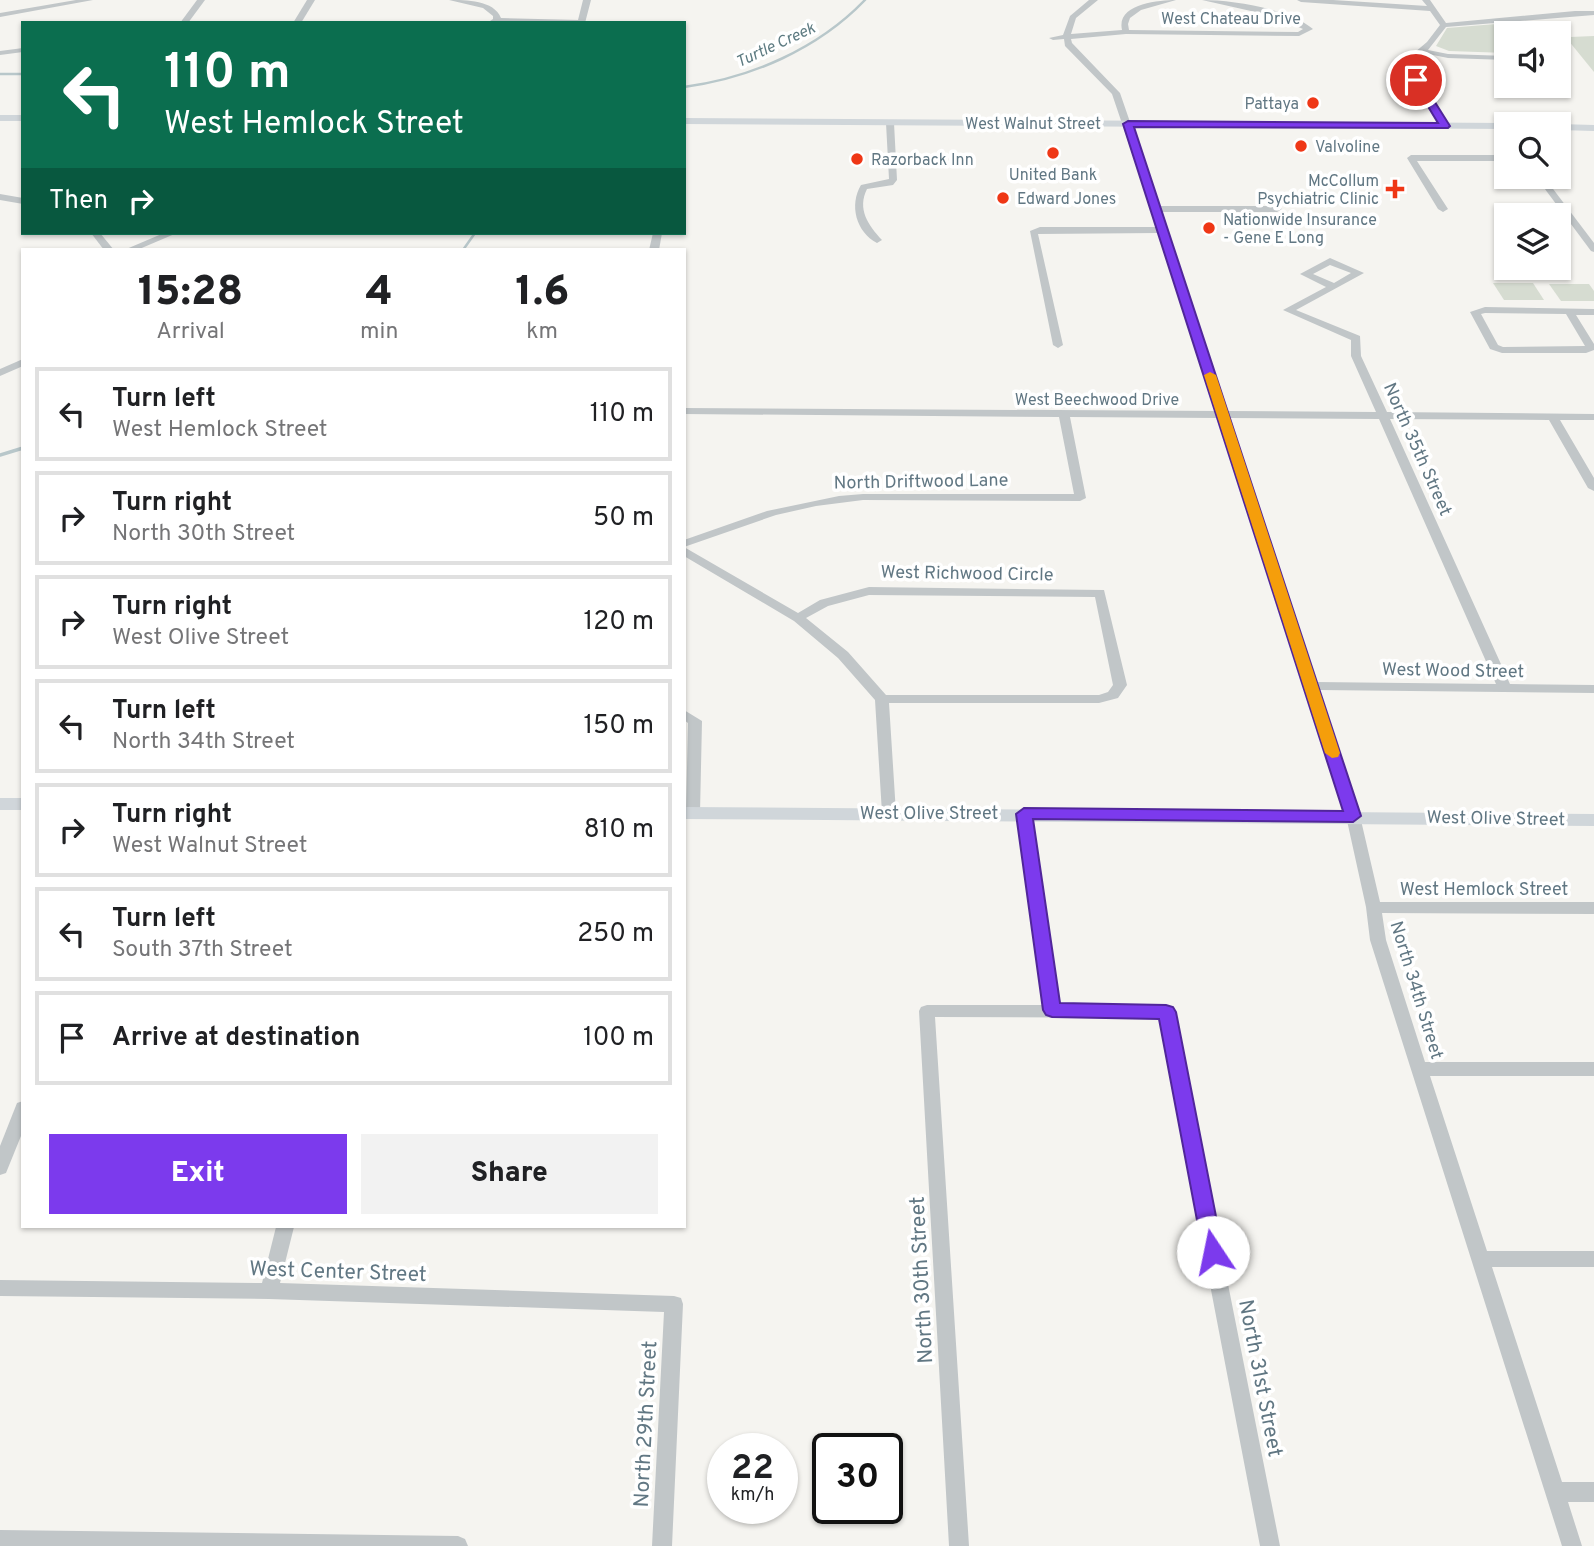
<!DOCTYPE html>
<html lang="en">
<head>
<meta charset="utf-8">
<style>
  body { margin:0; font-family:Overpass,sans-serif; background:#f2f2f2; color:#202124; height:100vh; display:flex; flex-direction:column; font-size:26px; white-space:nowrap }
  * { box-sizing:border-box; margin:0 }
  p { font-size:23px; color:#757577 }
  .icon { flex:none; width:38px; height:38px; fill:none; stroke:currentColor; stroke-width:2; stroke-linecap:round; stroke-linejoin:round }
  .map { position:relative; flex:1; overflow:hidden }
  .details { position:absolute; left:21px; top:248px; width:665px; height:980px; display:flex; flex-direction:column; background:#fff; border-radius:0px; box-shadow:0 2px 5px #0004 }
  .details>* { flex:none }
  .hud { position:absolute; left:21px; top:21px; width:665px; height:214px; border-radius:0px; box-shadow:0 2px 5px #0004; background:#0b6e4f; color:#fff; overflow:hidden }
  .fabs { position:absolute; left:1494px; top:21px; display:grid; gap:14px }
  .fabs a { display:grid; place-items:center; width:77px; height:77px; border-radius:0px; background:#fff; box-shadow:0 2px 5px #0004; font-size:35px }
  .speed { position:absolute; left:707px; top:1433px; display:flex; gap:14px; font-size:35px; font-weight:700; text-align:center }
  .speed>* { display:grid; place-content:center; width:91px; height:91px; border-radius:50%; background:#fff; box-shadow:0 2px 5px #0004; line-height:1 }
  .speed small { font-size:18px; font-weight:400 }
  .speed .limit { border:4px solid #111; border-radius:10px; background:#fff; color:#111 }
  .pin { position:absolute; display:grid; place-items:center; width:60px; height:60px; color:#fff; margin:-30px; border:4px solid #fff; border-radius:50%; box-shadow:0 2px 7px #0007 }
  .me { position:absolute; width:77px; margin:-38px; rotate:349deg; stroke-linejoin:round; filter:drop-shadow(0 0 5px #0008) }
  .turn { display:flex; align-items:center; gap:24px; height:147px; padding:0 28px; font-size:32px }
  .turn .icon { width:91px; height:91px; stroke-width:2.5 }
  .turn b { display:block; font-size:49px; line-height:60px }
  .then { display:flex; align-items:center; height:66px; padding:0 28px; background:#0003; gap:14px; font-size:26px }
  .eta { display:flex; justify-content:space-evenly; align-items:center; height:119px; text-align:center }
  .eta b { font-size:42px; font-weight:800; line-height:49px }
  .primary-button { display:flex; gap:14px; margin-top:auto; padding:14px 28px }
  .primary-button a { flex:1; height:80px; border-radius:0px; background:#7c3aed; color:#fff; font-size:28px; font-weight:800; line-height:80px; text-align:center }
  .primary-button a+a { background:#f2f2f2; color:#202124 }
  ul { padding:0; list-style:none }
  li { display:flex; align-items:center; gap:21px; height:94px; margin:0 14px 10px; padding:0 14px; border:4px solid #e0e0e0; border-radius:0px }
  li div { flex:1 }
  li b { display:block; font-size:26px }
  li em { font-style:normal }
  .map>svg:first-child { display:block }
</style>
</head>
<body>
<div class="map">
<svg width="1594" height="1546" viewBox="0 0 1594 1546">
  <rect width="100%" height="100%" fill="#f5f4f0"/>
  <g fill="#d6dcd1">
    <path d="M1496,24l26,9h-15v20l-58,-2 -13,-5 11,-18z"/>
    <path d="M1594,36v36l-26,-32 2,-3z"/>
    <path d="M1493,283h40l11,17h-40z"/>
    <path d="M1549,284h40l5,7v10h-33z"/>
  </g>
  <g fill="none" stroke-linecap="round" stroke-linejoin="round">
    <g stroke="#b8c7ca" stroke-width="2.5">
      <path d="M0,74h23"/>
      <path d="M684,87c67,-9 134,-38 181,-87"/>
      <path d="M463,250l12,-17"/>
    </g>
    <path stroke="#b8c7ca" stroke-width="3.5" d="M0,455l23,-7"/>
    <g fill="#c1c6c8" fill-rule="evenodd">
      <path d="M76,0h17l-93,17v-4z"/>
      <path d="M197,0h8l-17,23h-8z"/>
      <path d="M307,0h8l-14,23h-8z"/>
      <path d="M449,0c17,0 45,0 52,18l77,2 5,-20h8l-6,23h-98l6,-4v-3l-10,-8z"/>
      <path d="M1089,0h9l-22,18 -5,16 51,-4c-6,-26 36,-30 54,-30l-35,10 -11,8 -2,6 1,6 169,2 5,-3 -30,-13 -71,-16c31,0 87,9 111,29l-14,7 -173,-2 -55,5 1,4 48,50 39,113h118l5,3 -5,3h-116l66,199 149,1 -25,-56v-16l-68,-30 43,-23 -26,-13 30,-16 34,15 -68,37 64,26 1,20 26,56 207,2v6h-34l34,58v13l-6,-3 -39,-68 -159,-1 120,265 84,1v8l-275,-3 41,126 20,86h214v12l-212,-1 4,27 39,122h169v14h-164l57,175h107v16h-102l70,215h32v20h-26l14,44h-20l-192,-606 -4,-33 -20,-91 -128,-398 -148,-1 16,81 -6,3 -217,-1 -47,6 -40,9 -92,32 114,66 22,-13 49,-13 235,3 23,95 -9,13 -19,5h-210l7,110 -7,5 -7,-5 -7,-113 -37,-42 -44,-37 -110,-65v-16l83,-29 72,-15 24,-2h211l-15,-77 -375,-3v-6l532,3 -57,-178 -121,1 25,111 -5,3 -5,-3 -23,-114 10,-4h117l-45,-133 -47,-48 -1,-7 -11,1 -4,-2 14,-3 7,-19zM1330,265l21,8 -17,10 -21,-9zM1229,418l150,1 117,265 -180,-2zM869,595l226,2 18,88 -5,7 -9,3h-213l-38,-43 -42,-34 22,-12z"/>
      <path d="M1297,0h36l94,6 -5,-6h8l16,23 129,-12h19v4l-148,12 -18,23 20,4 59,2v4l-59,-2 -25,-5 -13,11 39,62 -4,3 -4,-3 -39,-63 25,-21 13,-17 -10,-14 -129,-9z"/>
      <path d="M23,48v4l-23,3v-4z"/>
      <path d="M1559,56h5l1,2 -6,2z"/>
      <path d="M890,120l4,3 3,57 -4,5 -26,4c-10,20 1,36 15,51l-5,3c-21,-11 -28,-38 -16,-58l28,-6 -3,-56z"/>
      <path d="M1507,155v6h-90l31,48 -5,3 -5,-3 -31,-51 4,-3z"/>
      <path d="M1536,177h8l50,66v9l-3,-1z"/>
      <path d="M0,194l23,4v6l-23,-4z"/>
      <path d="M91,233h9l14,17h-10z"/>
      <path d="M164,233h13l-40,17h-13z"/>
      <path d="M653,233h9l-3,17h-10z"/>
      <path d="M1485,307l109,2v6h-18l18,29v6l-8,3h-84l-12,-4 -20,-37zM1485,313l81,1 19,32 -82,1 -5,-2 -17,-31z"/>
      <path d="M23,359v7l-23,10v-7z"/>
      <path d="M684,710l18,11 -2,92 -7,5 -7,-5 2,-90 -4,-3z"/>
      <path d="M1025,809l7,5 27,191 107,1 6,2 2,4 106,534h-20l-101,-528 -224,-1 34,529h-20l-30,-535 2,-4 6,-2h116l-25,-191z"/>
      <path d="M23,1101v30l-17,42 -6,2v-29l17,-43z"/>
      <path d="M276,1227h18l-14,56 394,13 7,2 2,6 -11,242h-20l12,-234 -395,-13 -269,-3v-16l262,3z"/>
      <path d="M0,1530l458,6 7,3 3,7h-468z"/>
    </g>
    <g fill="#d0d6da" fill-rule="evenodd">
      <rect x="0" y="115" width="23" height="6"/>
      <path d="M684,118l823,5 4,1h-4v5l-823,-5z"/>
      <path d="M1557,124h2l35,1v6l-35,-1z"/>
      <rect x="0" y="798" width="23" height="12"/>
      <path d="M684,807l910,7v12l-910,-7z"/>
    </g>
  </g>
  <path fill="#7c3aed" stroke="#51269a" stroke-width="2" d="M1416,77l5,3 29,46 -2,2 -314,-1 227,689 -8,6 -320,-3 27,184 106,2 7,2 3,5 47,240 -3,6 -7,3 -7,-3 -3,-6 -44,-233 -107,-2 -6,-2 -3,-5 -27,-196 8,-6 319,3 -220,-687 5,-3 310,2 -26,-43z"/>
  <path fill="#f59e0b" d="M1210,372l6,3 124,378 -2,4 -6,1 -7,-5 -121,-378z"/>
  <g fill="#ef3716" stroke="#fff" stroke-width="2.5">
    <circle cx="1313" cy="103" r="7"/>
    <circle cx="1301" cy="146" r="7"/>
    <circle cx="1053" cy="153" r="7"/>
    <circle cx="857" cy="159" r="7"/>
    <path d="M1391.5 178.5h7v7h7v7h-7v7h-7v-7h-7v-7h7z"/>
    <circle cx="1003" cy="198" r="7"/>
    <circle cx="1209" cy="228" r="7"/>
  </g>
  <g text-anchor="middle" stroke-width="7" stroke-linejoin="round" paint-order="stroke">
    <g font-size="16" fill="#617783" stroke="#fff">
      <text x="1231" y="24">West Chateau Drive</text>
      <text x="1033" y="129">West Walnut Street</text>
      <text x="1097" y="405">West Beechwood Drive</text>
    </g>
    <g font-size="16" font-style="italic" fill="#5c7a81" stroke="#fff">
      <text transform="translate(775 44) rotate(-25)" y="6">Turtle Creek</text>
    </g>
    <g font-size="16" fill="#617783" stroke="#fff" text-anchor="start">
      <text x="1299" y="109" text-anchor="end">Pattaya</text>
      <text x="1315" y="152">Valvoline</text>
      <text x="871" y="165">Razorback Inn</text>
      <text x="1053" y="180" text-anchor="middle">United Bank</text>
      <text x="1379" y="186" text-anchor="end">McCollum<tspan x="1379" dy="18">Psychiatric Clinic</tspan></text>
      <text x="1017" y="204">Edward Jones</text>
      <text x="1223" y="225">Nationwide Insurance<tspan x="1223" dy="18">- Gene E Long</tspan></text>
    </g>
    <g font-size="18" fill="#617783" stroke="#fff">
      <text transform="translate(1418 449) rotate(66)" y="6">North 35th Street</text>
      <text transform="translate(921 481) rotate(-1)" y="6">North Driftwood Lane</text>
      <text transform="translate(967 573) rotate(1)" y="6">West Richwood Circle</text>
      <text transform="translate(1453 670) rotate(1)" y="6">West Wood Street</text>
      <text x="929" y="819">West Olive Street</text>
      <text transform="translate(1496 818) rotate(1)" y="6">West Olive Street</text>
      <text x="1484" y="895">West Hemlock Street</text>
      <text transform="translate(1417 990) rotate(73)" y="6">North 34th Street</text>
    </g>
    <g font-size="21" fill="#617783" stroke="#fff">
      <text transform="translate(338 1271) rotate(2)" y="7">West Center Street</text>
      <text transform="translate(921 1280) rotate(-93)" y="7">North 30th Street</text>
      <text transform="translate(1261 1378) rotate(79)" y="7">North 31st Street</text>
      <text transform="translate(645 1424) rotate(-87)" y="7">North 29th Street</text>
    </g>
  </g>
</svg>
<div class="fabs">
<a><svg class="icon" aria-label="sound" viewBox="0 0 24 24"><path d="M4 9h4l5-4v14l-5-4H4zM17 9q2 3 0 6"/></svg></a>
<a><svg class="icon" aria-label="search" viewBox="0 0 24 24"><circle cx="10" cy="10" r="6"/><path d="M15 15l6 6"/></svg></a>
<a><svg class="icon" aria-label="layers" viewBox="0 0 24 24"><path d="M12 4l9 5-9 5-9-5zM3 14l9 5 9-5"/></svg></a>
</div>
<div class="speed"><div>22<small>km/h</small></div><div class="limit">30</div></div>
<div class="pin" style="left:1416px;top:80px;background:#d93025"><svg class="icon" aria-label="arrive" viewBox="0 0 24 24"><path d="M6 21V4h12l-3 4 3 4H6"/></svg></div>
<svg class="me" style="left:1213px;top:1252px" viewBox="-20 -20 40 40"><circle r="19" fill="#fff"/><path d="M0-13L10 11 0 6-10 11z" fill="#7c3aed"/></svg>
<div class="hud">
<div class="turn"><svg class="icon" aria-label="left" viewBox="0 0 24 24"><path d="M17 20v-9H6M10 6l-5 5 5 5"/></svg><div><b>110 m</b>West Hemlock Street</div></div>
<div class="then">Then<svg class="icon" aria-label="right" viewBox="0 0 24 24"><path d="M7 20v-9h11M14 6l5 5-5 5"/></svg></div>
</div>
<section class="details">
<div class="eta">
<div><b>15:28</b><p>Arrival</p></div>
<div><b>4</b><p>min</p></div>
<div><b>1.6</b><p>km</p></div>
</div>
<ul>
<li><svg class="icon" aria-label="left" viewBox="0 0 24 24"><path d="M17 20v-9H6M10 6l-5 5 5 5"/></svg><div><b>Turn left</b><p>West Hemlock Street</p></div><em>110 m</em></li>
<li><svg class="icon" aria-label="right" viewBox="0 0 24 24"><path d="M7 20v-9h11M14 6l5 5-5 5"/></svg><div><b>Turn right</b><p>North 30th Street</p></div><em>50 m</em></li>
<li><svg class="icon" aria-label="right" viewBox="0 0 24 24"><path d="M7 20v-9h11M14 6l5 5-5 5"/></svg><div><b>Turn right</b><p>West Olive Street</p></div><em>120 m</em></li>
<li><svg class="icon" aria-label="left" viewBox="0 0 24 24"><path d="M17 20v-9H6M10 6l-5 5 5 5"/></svg><div><b>Turn left</b><p>North 34th Street</p></div><em>150 m</em></li>
<li><svg class="icon" aria-label="right" viewBox="0 0 24 24"><path d="M7 20v-9h11M14 6l5 5-5 5"/></svg><div><b>Turn right</b><p>West Walnut Street</p></div><em>810 m</em></li>
<li><svg class="icon" aria-label="left" viewBox="0 0 24 24"><path d="M17 20v-9H6M10 6l-5 5 5 5"/></svg><div><b>Turn left</b><p>South 37th Street</p></div><em>250 m</em></li>
<li><svg class="icon" aria-label="arrive" viewBox="0 0 24 24"><path d="M6 21V4h12l-3 4 3 4H6"/></svg><div><b>Arrive at destination</b></div><em>100 m</em></li>
</ul>
<div class="primary-button"><a>Exit</a><a>Share</a></div>
</section>
</div>
</body>
</html>
